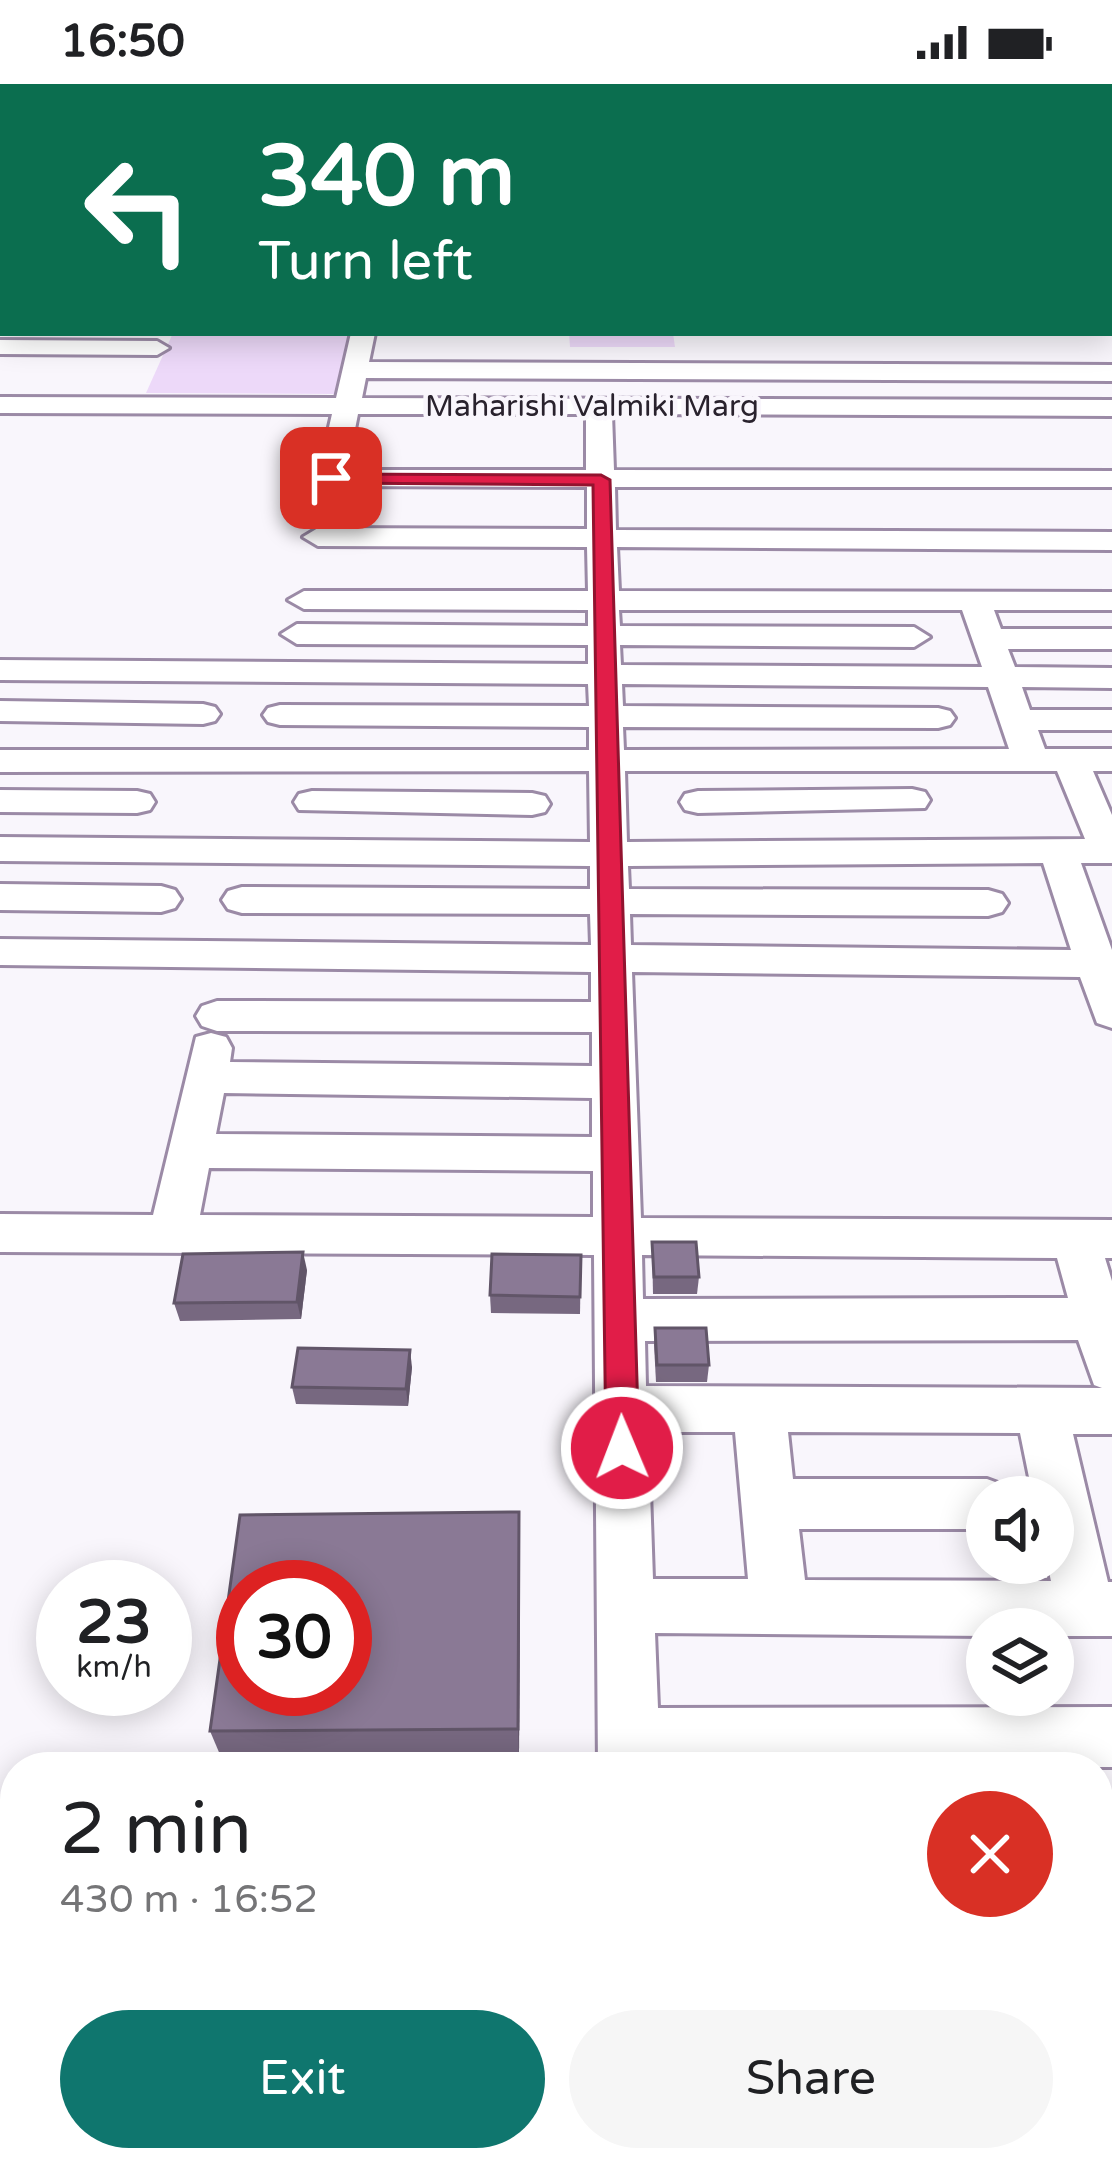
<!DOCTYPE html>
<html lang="en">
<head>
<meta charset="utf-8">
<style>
  body { margin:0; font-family:"Varela Round",sans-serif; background:#f6f6f6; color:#202124; height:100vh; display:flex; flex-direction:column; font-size:45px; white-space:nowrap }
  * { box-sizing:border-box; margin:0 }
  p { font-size:39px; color:#757577 }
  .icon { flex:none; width:66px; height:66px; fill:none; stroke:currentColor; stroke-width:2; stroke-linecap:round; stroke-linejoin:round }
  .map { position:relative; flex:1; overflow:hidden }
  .panel { position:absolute; left:0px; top:1668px; width:1113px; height:420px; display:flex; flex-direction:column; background:#fff; border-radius:48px 48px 0 0; box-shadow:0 6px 30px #0003 }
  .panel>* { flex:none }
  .guide { position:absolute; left:0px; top:0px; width:1113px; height:252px; box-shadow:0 6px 30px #0003; background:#0b6e4f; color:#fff; overflow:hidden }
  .fabs { position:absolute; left:966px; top:1392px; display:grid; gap:24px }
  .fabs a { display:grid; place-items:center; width:108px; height:108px; border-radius:50%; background:#fff; box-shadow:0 6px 30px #0003; font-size:60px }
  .speed { position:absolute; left:36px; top:1476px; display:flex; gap:24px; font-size:60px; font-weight:700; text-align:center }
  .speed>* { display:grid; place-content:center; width:156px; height:156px; border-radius:50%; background:#fff; box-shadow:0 6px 30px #0003; line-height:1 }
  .speed small { font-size:30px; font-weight:400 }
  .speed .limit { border:18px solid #d22; background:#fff; color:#111 }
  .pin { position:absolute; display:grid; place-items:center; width:102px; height:102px; color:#fff; margin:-51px; border-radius:24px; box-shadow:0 6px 18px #0006 }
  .me { position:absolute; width:132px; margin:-66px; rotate:359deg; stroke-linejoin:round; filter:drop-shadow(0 0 9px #0008) }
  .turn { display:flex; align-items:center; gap:42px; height:252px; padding:0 60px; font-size:54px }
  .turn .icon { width:156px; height:156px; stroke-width:2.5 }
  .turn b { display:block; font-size:84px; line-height:102px }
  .round { display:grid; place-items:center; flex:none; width:126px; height:126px; border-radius:63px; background:#f6f6f6 }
  .head { display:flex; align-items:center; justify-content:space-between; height:204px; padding:0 60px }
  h1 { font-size:72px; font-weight:600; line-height:90px }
  .cta { display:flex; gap:24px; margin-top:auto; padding:24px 60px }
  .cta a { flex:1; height:138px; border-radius:72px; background:#0f766e; color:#fff; font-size:48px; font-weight:600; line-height:138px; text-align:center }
  .cta a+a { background:#f6f6f6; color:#202124 }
  .status { display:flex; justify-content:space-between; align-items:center; height:84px; padding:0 60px; background:#fff; direction:ltr }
  .status svg { height:33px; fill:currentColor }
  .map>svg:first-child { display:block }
</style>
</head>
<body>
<div class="status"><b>16:50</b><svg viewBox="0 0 49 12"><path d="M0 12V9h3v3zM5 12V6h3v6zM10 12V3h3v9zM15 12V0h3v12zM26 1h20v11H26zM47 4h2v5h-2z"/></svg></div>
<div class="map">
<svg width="1112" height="2088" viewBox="0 0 1112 2088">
  <rect width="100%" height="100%" fill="#f9f6fc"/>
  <g fill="#edd9f9">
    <path d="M173,249h178l-15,61 -190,-1z"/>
    <path d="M569,249h104l2,14h-105z"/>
  </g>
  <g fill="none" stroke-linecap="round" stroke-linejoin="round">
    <g stroke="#9b8aa6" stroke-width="6">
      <g id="minor">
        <path d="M428,0l-1,3 -337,-2 1,-1z"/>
        <path d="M454,0h118l2,3h-120z"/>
        <rect x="640" y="0" width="18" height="3"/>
        <path d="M790,0h18l1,3h-18z"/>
        <path d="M827,0h34l2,3h-34z"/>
        <path d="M935,0h18l2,3h-18z"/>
        <path d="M1023,0h89v8l-2,-5h-89z"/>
        <rect x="0" y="29" width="3" height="12"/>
        <rect x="1110" y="33" width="2" height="12"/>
        <rect x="0" y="83" width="3" height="12"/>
        <rect x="1110" y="100" width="2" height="12"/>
        <rect x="1110" y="182" width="2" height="14"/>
        <rect x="0" y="197" width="3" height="14"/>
        <path d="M351,249h24l-6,29 743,3v16l-746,-3 -4,20 750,2v16l-500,-2 2,56 498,1v16h-497l1,43 496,2v18l-495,-3 2,44 493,1v18h-118l7,19h111v20h-104l7,18 97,1v20l-90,-1 8,23h82v20h-74l7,19h67v22h-19l19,44v48h-31l31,87v78l-15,-5 -17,-46 -448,-5 9,246 471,2v38h-7l7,23v153h-39l35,148h4v54h-59v-7h-66v7l-332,-3 3,75 454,-1v60h-514l-4,-512 -594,-3v-38l153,1 43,-178 15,-4 15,4 6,11 -2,14 362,4v-34l-375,-1 -15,-5 -6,-10 6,-10 15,-5 374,1v-30l-591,-7v-26l591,6 -1,-31 -348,-1 -14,-4 -6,-9 6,-9 14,-4 348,2v-23l-590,-5v-24l590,5 -1,-71 -589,1v-22h589v-23l-309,-2 -12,-3 -5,-7 5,-7 12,-3 309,1 -1,-22 -588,-4v-20l588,4v-19l-291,-1 -16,-10 16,-10 291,2v-16l-284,-1 -16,-9 16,-9h284l-1,-44 -269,-1 -15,-9 15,-9 269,1v-42l-244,-1 -4,20 -14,9 -14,-9 21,-92 -332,-1v-16l336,1zM358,330h228v56h-239zM619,526h343l20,57 -361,-2 -1,-20 294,2 16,-10 -16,-10 -294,-1zM622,600l366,3 21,62 -385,1 -1,-23 315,1 12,-3 5,-7 -5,-7 -12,-3 -315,-2zM625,687h432l28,68 -458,3zM1043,779l28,87 -440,-5 -1,-31 358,2 14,-4 6,-9 -6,-9 -14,-4 -359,-1 -1,-23zM224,1009l368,5v39l-376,-3zM209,1084l384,3v46l-393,-2zM642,1171l415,3 11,40 -425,1zM1078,1256l16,45 8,3 -456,-2 -1,-45zM648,1348h87l13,147h-95zM788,1348l232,1 13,64h20v66h-6l4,18 -246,-1 -6,-51h188v-32h24l-5,-11 -19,-7h-194z"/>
        <path d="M0,256l157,1 12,7 -12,7 -157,-1z"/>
        <path d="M0,617l203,3 12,3 5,7 -5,7 -12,3 -203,-3z"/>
        <path d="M912,705l13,3 5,8 -5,8 -227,5 -13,-3 -5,-8 5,-8 13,-3z"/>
        <path d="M0,706l137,1 13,3 5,8 -5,8 -13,3 -137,-1z"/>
        <path d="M312,707l220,2 13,3 5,8 -5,8 -13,3 -233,-5 -5,-8 5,-8z"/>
        <path d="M0,800l161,2 14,4 6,9 -6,9 -14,4 -161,-2z"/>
        <rect x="0" y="1822" width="15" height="66"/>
        <rect x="1098" y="1830" width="14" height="66"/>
        <path d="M636,2073h72l1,15h-72z"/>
      </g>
    </g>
    <use href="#minor" fill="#fff" fill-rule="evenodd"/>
  </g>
  <g fill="#776880">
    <path d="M652,1158l47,35 -2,17h-44z"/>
    <path d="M581,1171l-1,59 -89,-1 -1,-18z"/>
    <path d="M307,1186l-6,49 -121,2 -6,-18z"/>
    <path d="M655,1244l54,37 -2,17h-51l-2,-37z"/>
    <path d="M412,1283l-4,39 -112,-2 -4,-17z"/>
    <path d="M520,1458l-1,213 -298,2 -11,-26z"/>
  </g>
  <g fill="#615568">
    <path d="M303,1168l4,18 -6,49 -4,-17z"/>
    <path d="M410,1266l2,17 -4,39 -2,-17z"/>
    <path d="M519,1428l1,30 -1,213 -1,-26z"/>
  </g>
  <g fill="#8a7995" stroke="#615568" stroke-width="3" fill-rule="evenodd">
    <path d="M652,1158h44l3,35h-45z"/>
    <path d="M303,1168l-6,50 -123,1 9,-49z"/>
    <path d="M492,1170l89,1 -1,42 -90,-2z"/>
    <path d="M655,1244h51l3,37h-52z"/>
    <path d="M298,1264l112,2 -4,39 -114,-2z"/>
    <path d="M519,1428l-1,217 -308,2 30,-216zM243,1503h102v102h-102z"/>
    <path d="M901,1674h66l2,9h-67z"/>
  </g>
  <path fill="#e11d48" stroke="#92132f" stroke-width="3" d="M325,390l276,1 9,5 29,968 -5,10 -12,4 -11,-4 -5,-10 -13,-963 -262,-2 -9,-5z"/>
  <g text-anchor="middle" stroke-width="9" stroke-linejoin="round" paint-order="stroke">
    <g font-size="30" fill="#29222d" stroke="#f9f6fc">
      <text x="592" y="332">Maharishi Valmiki Marg</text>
    </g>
  </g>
</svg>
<div class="fabs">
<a><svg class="icon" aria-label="sound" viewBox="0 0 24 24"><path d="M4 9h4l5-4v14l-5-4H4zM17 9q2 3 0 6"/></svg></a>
<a><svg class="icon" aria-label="layers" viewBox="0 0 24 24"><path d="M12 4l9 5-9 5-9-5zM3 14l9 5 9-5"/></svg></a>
</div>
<div class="speed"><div>23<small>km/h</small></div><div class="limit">30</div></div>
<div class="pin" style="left:331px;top:394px;background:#d93025"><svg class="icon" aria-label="arrive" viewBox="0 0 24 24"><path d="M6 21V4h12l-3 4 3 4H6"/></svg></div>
<svg class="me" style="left:622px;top:1364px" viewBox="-20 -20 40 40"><circle r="17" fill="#e11d48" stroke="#fff" stroke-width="3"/><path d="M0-11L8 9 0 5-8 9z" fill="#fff"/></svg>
<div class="guide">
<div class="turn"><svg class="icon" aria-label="left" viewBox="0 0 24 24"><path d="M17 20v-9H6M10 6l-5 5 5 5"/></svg><div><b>340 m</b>Turn left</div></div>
</div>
<section class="panel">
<div class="head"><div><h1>2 min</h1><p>430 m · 16:52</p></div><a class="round" style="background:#d93025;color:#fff"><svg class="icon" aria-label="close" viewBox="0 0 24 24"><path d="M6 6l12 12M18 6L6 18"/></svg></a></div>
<div class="cta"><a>Exit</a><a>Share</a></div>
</section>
</div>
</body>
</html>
